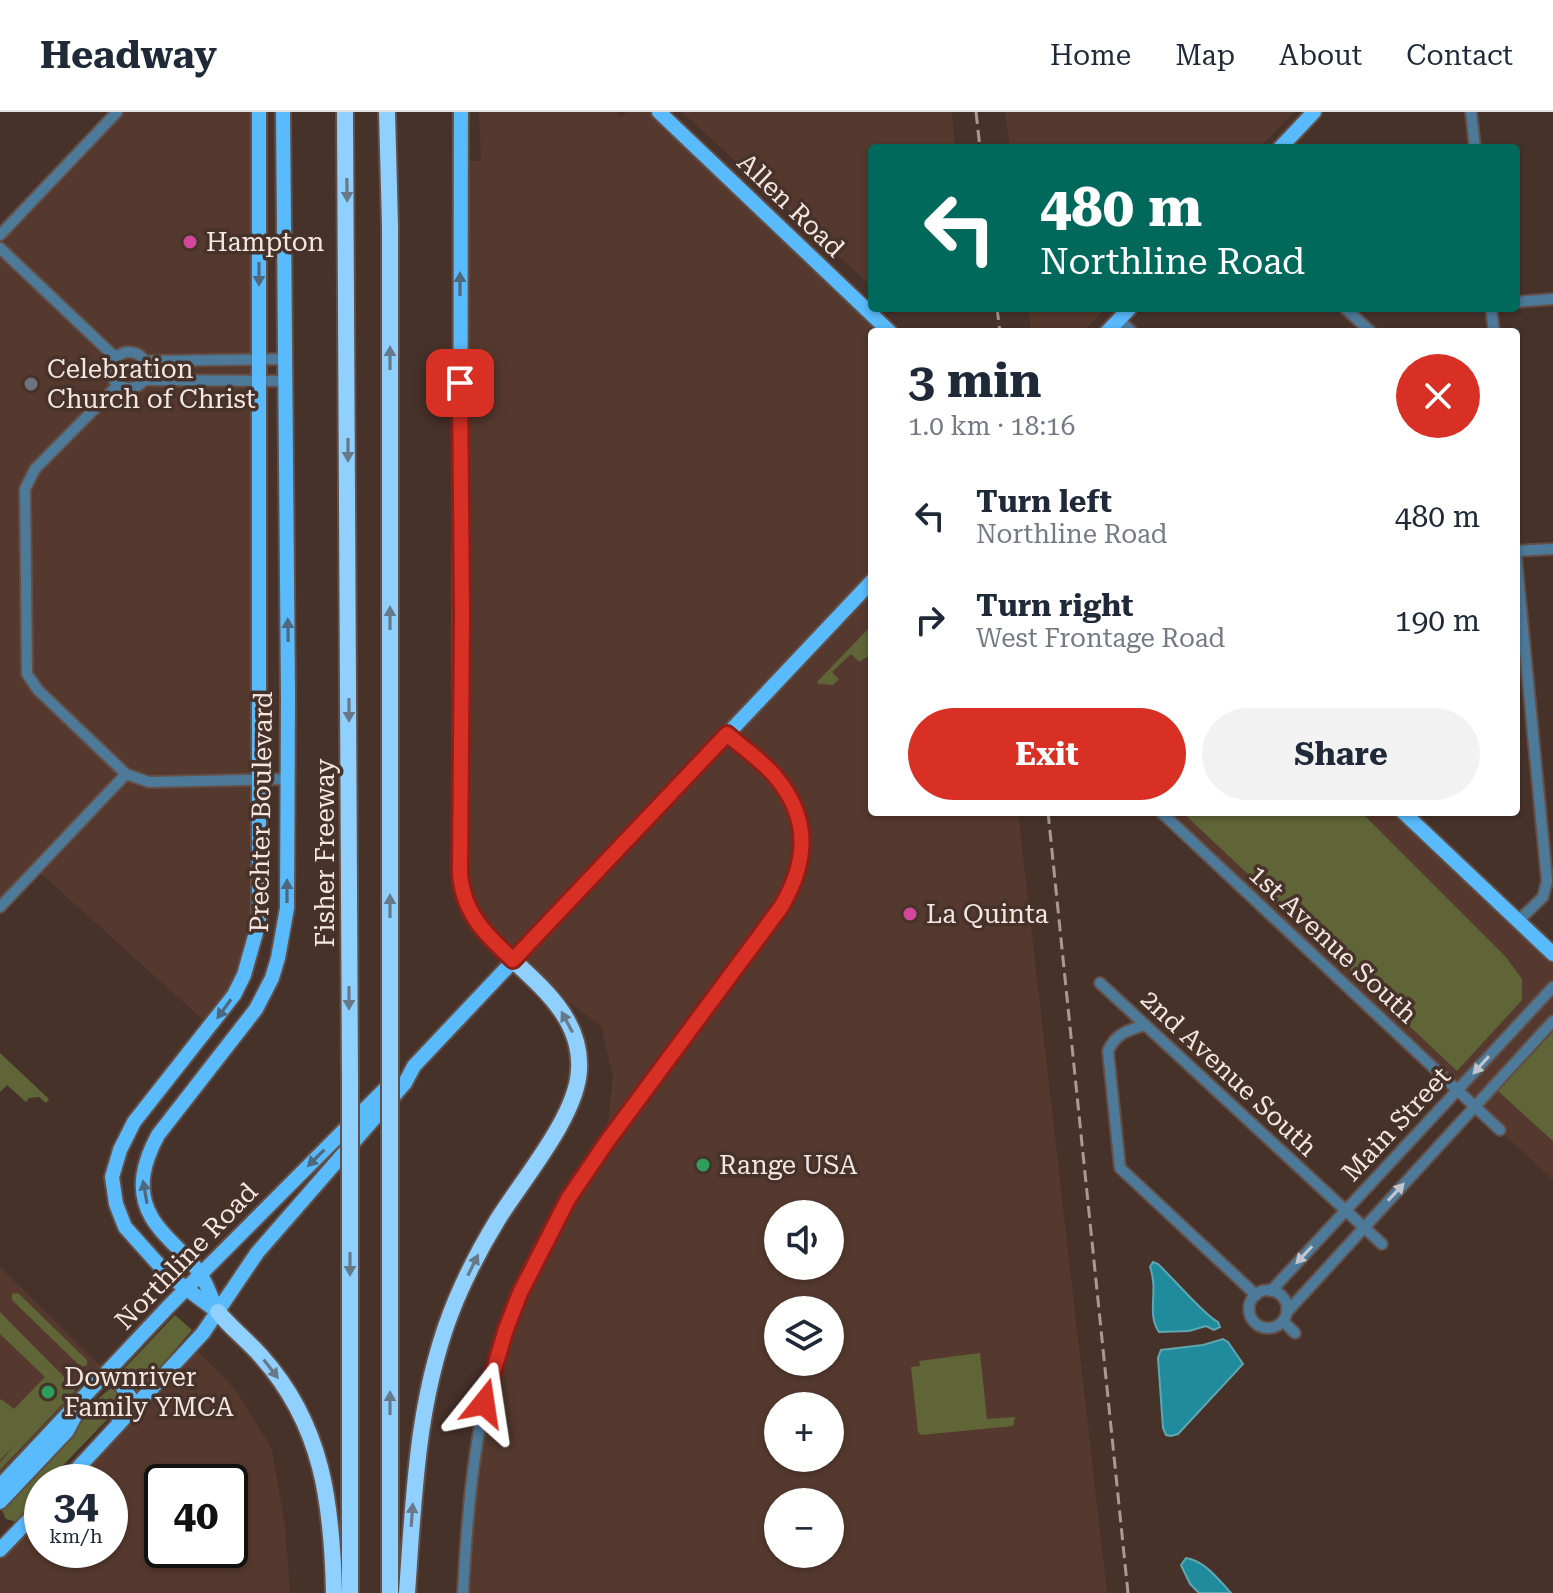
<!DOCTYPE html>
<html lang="en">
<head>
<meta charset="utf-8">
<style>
  body { margin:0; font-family:"Roboto Serif",serif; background:#f2f2f3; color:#1f2937; height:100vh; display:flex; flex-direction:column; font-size:30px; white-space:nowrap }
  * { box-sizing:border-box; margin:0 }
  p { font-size:26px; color:#747a83 }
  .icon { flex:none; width:44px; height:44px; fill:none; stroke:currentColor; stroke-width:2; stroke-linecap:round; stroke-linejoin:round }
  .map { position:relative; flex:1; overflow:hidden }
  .drawer { position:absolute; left:868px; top:216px; width:652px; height:488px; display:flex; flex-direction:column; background:#fff; border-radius:8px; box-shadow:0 2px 6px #0004 }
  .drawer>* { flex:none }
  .hud { position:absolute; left:868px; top:32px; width:652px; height:168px; border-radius:8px; box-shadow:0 2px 6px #0004; background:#00695c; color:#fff; overflow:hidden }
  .fabs { position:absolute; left:764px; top:1088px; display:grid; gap:16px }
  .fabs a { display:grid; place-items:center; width:80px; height:80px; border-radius:50%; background:#fff; box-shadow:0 2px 6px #0004; font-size:40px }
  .speed { position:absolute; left:24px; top:1352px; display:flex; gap:16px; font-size:40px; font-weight:700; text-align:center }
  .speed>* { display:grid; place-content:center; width:104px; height:104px; border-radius:50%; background:#fff; box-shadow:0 2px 6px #0004; line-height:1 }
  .speed small { font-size:20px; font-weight:400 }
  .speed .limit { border:4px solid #111; border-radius:12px; background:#fff; color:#111 }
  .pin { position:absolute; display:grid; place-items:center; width:68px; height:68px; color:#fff; margin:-34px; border-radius:16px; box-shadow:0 4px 12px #0006 }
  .me { position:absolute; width:88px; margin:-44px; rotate:15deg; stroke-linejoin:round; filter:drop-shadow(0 0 6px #0008) }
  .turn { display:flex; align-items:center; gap:28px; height:168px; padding:0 40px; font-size:36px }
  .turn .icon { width:104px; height:104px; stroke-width:2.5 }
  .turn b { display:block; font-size:56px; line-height:68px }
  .round { display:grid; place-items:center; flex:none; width:84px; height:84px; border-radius:42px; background:#f2f2f3 }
  .summary { display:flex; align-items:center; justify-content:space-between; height:136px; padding:0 40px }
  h1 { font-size:48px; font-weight:700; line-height:60px }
  .action { display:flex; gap:16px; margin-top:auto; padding:16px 40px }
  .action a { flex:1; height:92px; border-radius:48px; background:#d93025; color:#fff; font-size:32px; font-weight:700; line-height:92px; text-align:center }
  .action a+a { background:#f2f2f3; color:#1f2937 }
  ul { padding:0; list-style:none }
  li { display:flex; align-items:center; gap:24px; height:104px; padding:0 40px }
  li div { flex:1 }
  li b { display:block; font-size:30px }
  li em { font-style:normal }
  header { display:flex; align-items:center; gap:48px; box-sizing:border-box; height:112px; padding:0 40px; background:#fff; border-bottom:2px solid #e0e1e3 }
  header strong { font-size:38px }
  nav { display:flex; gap:44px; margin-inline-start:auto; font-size:28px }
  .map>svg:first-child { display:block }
</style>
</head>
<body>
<header>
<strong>Headway</strong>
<nav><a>Home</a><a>Map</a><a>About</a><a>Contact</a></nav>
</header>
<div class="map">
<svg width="1553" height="1481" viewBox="0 0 1553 1481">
  <rect width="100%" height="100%" fill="#47322a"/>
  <g fill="#55392e" fill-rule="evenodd">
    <path d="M117,0h142l-2,826 -46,89 -175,-158 -36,38v-672z"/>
    <path d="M479,0h137l5,5 6,-5h32l231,220h-18v480h146l89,781h-644l21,-190 36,-110 86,-150 7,-66 -12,-51 -88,-66 -47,-55 -6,-744h21zM778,1102h52v52h-52zM778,1198h52v52h-52zM778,1294h52v52h-52zM778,1390h52v52h-52z"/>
    <path d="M682,0h270l3,36h-83v139z"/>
    <path d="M1005,0h289l-35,36h-249z"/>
    <path d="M1028,196h78l-23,24h-52z"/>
    <path d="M1161,700h242l150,142v226z"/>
    <path d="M0,1155l107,106 -107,113z"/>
    <path d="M192,1233l45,47 35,57 13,77 5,67h-290v-43l42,-44v44h68v-68h-45zM162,1370h68v68h-68z"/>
  </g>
  <g fill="#606537">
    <path d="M872,513v29l-13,8 -8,-8 -19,18 7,7 -6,6 -14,-1 -2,-2z"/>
    <path d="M1182,700h179l144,144 17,23v21l-65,71z"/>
    <path d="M1553,920v109l-55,-50z"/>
    <path d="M0,941l49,46 -3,4 -7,-6 -10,1 -3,4 -19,-17 -7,7z"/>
    <path d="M18,1181l69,67v5l-6,2 -69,-67v-6z"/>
    <path d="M0,1200l72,73 6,-5 -4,12 -74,78v-8l16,-18 -16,16v-59l1,-2 13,10 31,-32 -45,-43z"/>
    <path d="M175,1203l17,15 -52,60 -4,2 -5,-9 -11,-10z"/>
    <path d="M980,1241l7,66 28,-2 -2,9 -92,9 -3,-3 -7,-65 9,-1 -1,-5z"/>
    <path d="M111,1276l10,7 2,6 -3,5 -73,76h-5v8l-25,32 -11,-3 -5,-11 71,-77 21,-28z"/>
  </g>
  <g fill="#208b9d" stroke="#60a6b1" stroke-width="2">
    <path d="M1153,1150l5,2c12,11 49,54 60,58l2,5 -6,3 -8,-4 -17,5 -30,1c-13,-18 0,-41 -9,-65z"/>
    <path d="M1223,1227l5,3 15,22 -65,70 -7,2 -5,-1 -3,-7 -5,-70 3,-8 42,-5z"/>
    <path d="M1186,1446c19,3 33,22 45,35h-32l-9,-9 -9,-19z"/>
  </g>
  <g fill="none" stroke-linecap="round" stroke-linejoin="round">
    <g stroke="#634f47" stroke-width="14">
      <g id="minor">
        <path d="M1471,0l4,36"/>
        <path d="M0,123l117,-123"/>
        <path d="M0,136l116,110"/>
        <path d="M1516,190l37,-3"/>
        <path d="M1345,196l26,24"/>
        <path d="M1491,196l3,24"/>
        <path d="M1119,208l13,12"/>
        <circle cx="129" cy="258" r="18"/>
        <path d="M145,249l140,-2"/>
        <path d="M144,268l141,1"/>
        <path d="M118,273l-83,84 -10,20 2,185 11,16 88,84 23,8 138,-3"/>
        <path d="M1516,439l37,-2"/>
        <path d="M1516,444l31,325 -4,16 -24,23"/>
        <path d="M1161,700l339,318"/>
        <path d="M0,795l126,-133"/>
        <path d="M1100,871l282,261"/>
        <path d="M1145,913c-17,5 -30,9 -37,26l12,117 136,127"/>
        <circle cx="1268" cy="1197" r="19"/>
        <path d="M1271,1179l282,-304"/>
        <path d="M1287,1200l266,-291"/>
        <path d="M1283,1209l12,12"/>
        <path d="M463,1481c4,-76 10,-154 31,-227 33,-113 95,-200 164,-294 40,-55 81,-110 123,-165 49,-82 9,-120 -54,-173"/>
      </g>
    </g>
    <g stroke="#634f47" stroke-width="18">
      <g id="major">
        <path d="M461,0c-2,254 0,508 -1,763 4,39 25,59 53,85"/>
        <path d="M659,0l231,220"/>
        <path d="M1280,36l34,-36"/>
        <path d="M1107,220l23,-24"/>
        <path d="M1403,700l150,142"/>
        <path d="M216,1197c-4,-11 -9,-24 -15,-34 -13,-21 -37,-36 -49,-57 -17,-28 -8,-57 6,-83l98,-126 16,-31 6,-20 9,-50 1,-213 -5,-583"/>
        <path d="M218,1200l-50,-37 -43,-48 -9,-23 -4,-27 8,-27 14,-28 100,-127 10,-20 15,-53v-810"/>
        <path d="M107,1261l11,8 12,16 -13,18"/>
        <path d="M65,1370l138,-149 54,-80 148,-170 9,-17 458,-485"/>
        <path d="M0,1374l168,-179 226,-227"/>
        <path d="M0,1390l67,-71 9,-17"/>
        <path d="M0,1438l42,-44"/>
      </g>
    </g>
    <g stroke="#634f47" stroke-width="20">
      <g id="highway">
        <path d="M345,0l5,971"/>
        <path d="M387,0l3,114v814"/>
        <path d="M218,1200c13,16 30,29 43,44 62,69 71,148 73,237"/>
        <path d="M350,1481v-407"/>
        <path d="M390,1481v-450"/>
        <path d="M407,1481c7,-100 10,-200 49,-293 12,-28 26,-55 42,-81 25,-40 79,-103 81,-149 3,-49 -34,-80 -66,-110"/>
      </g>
    </g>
    <use href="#minor" stroke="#4e7a9a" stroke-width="10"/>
    <use href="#major" stroke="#59bafc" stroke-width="14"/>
    <use href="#highway" stroke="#90d0ff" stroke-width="16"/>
    <g stroke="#aa9992" stroke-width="3" stroke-dasharray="12 6" stroke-linecap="butt">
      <path d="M976,0l4,36"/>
      <path d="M997,196l3,24"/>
      <path d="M1048,700l80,781"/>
    </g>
    <g stroke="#634f47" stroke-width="20" stroke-linecap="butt">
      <g id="highway-bridge">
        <path d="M390,928v103"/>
        <path d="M350,971v103"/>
      </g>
    </g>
    <use href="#highway-bridge" stroke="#90d0ff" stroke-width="16"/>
  </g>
  <defs><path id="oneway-solid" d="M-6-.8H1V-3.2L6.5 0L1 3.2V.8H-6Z" transform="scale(2)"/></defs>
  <g fill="#68798a">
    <use href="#oneway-solid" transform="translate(347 78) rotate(89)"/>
    <use href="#oneway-solid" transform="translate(390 246) rotate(-90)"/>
    <use href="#oneway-solid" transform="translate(348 338) rotate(90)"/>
    <use href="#oneway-solid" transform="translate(390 506) rotate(-90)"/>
    <use href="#oneway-solid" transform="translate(349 598) rotate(90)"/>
    <use href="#oneway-solid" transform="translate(390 794) rotate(-90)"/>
    <use href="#oneway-solid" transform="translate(349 886) rotate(90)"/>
    <use href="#oneway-solid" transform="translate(567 910) rotate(-118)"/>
    <use href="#oneway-solid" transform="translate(350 1152) rotate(90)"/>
    <use href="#oneway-solid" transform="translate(473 1153) rotate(-64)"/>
    <use href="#oneway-solid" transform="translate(271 1257) rotate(52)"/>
    <use href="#oneway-solid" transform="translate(390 1291) rotate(-90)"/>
    <use href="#oneway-solid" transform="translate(412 1403) rotate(-86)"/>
  </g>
  <g fill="#4e687e">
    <use href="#oneway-solid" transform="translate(259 162) rotate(90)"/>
    <use href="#oneway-solid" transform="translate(460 172) rotate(-90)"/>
    <use href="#oneway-solid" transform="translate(288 518) rotate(-91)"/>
    <use href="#oneway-solid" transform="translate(287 779) rotate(-90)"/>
    <use href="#oneway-solid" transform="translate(224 897) rotate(126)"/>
    <use href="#oneway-solid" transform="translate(316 1046) rotate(135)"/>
    <use href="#oneway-solid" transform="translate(145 1080) rotate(-100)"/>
  </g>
  <g fill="#c2c6cc">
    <use href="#oneway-solid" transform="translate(1481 953) rotate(132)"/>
    <use href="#oneway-solid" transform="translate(1396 1080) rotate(-47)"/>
    <use href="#oneway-solid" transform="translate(1304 1143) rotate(133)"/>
  </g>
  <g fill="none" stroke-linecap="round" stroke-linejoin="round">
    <g stroke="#8d1f18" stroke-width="20">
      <path id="route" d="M460,271l2,231 -2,261c4,39 25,59 53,85l214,-226c16,14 34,26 47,41 37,43 34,86 7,132l-175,236 -38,56 -48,94 -14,36 -22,74"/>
    </g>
    <use href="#route" stroke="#d93025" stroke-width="14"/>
  </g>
  <g fill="#d1479c" stroke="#47322a" stroke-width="3">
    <circle cx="190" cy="130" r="8"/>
    <circle cx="910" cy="802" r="8"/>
  </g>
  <circle fill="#6b7280" stroke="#47322a" stroke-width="3" cx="31" cy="272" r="8"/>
  <g fill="#2e9e5b" stroke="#47322a" stroke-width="3">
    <circle cx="703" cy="1053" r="8"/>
    <circle cx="48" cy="1280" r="8"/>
  </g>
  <g text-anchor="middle" stroke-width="7" stroke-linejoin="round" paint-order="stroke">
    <g font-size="26" fill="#f4e6e1" stroke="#47322a">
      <text transform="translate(791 93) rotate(44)" y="9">Allen Road</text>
      <text transform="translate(261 700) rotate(-89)" y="9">Prechter Boulevard</text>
      <text transform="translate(325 741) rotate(-90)" y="9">Fisher Freeway</text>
      <text transform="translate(1333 832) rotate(43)" y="9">1st Avenue South</text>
      <text transform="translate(1229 961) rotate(43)" y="9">2nd Avenue South</text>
      <text transform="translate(1396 1012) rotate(-47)" y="9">Main Street</text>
      <text transform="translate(186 1144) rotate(-46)" y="9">Northline Road</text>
    </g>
    <g font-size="26" fill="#f4e6e1" stroke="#47322a" text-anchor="start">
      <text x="206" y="139">Hampton</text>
      <text x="47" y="266">Celebration<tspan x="47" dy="30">Church of Christ</tspan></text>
      <text x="926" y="811">La Quinta</text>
      <text x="719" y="1062">Range USA</text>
      <text x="64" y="1274">Downriver<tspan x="64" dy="30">Family YMCA</tspan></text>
    </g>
  </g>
</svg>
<div class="fabs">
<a><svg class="icon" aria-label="sound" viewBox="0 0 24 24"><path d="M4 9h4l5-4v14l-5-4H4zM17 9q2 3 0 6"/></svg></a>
<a><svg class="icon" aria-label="layers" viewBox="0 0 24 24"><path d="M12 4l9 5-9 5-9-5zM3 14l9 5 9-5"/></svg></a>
<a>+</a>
<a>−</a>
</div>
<div class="speed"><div>34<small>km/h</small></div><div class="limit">40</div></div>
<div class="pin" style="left:460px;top:271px;background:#d93025"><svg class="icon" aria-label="arrive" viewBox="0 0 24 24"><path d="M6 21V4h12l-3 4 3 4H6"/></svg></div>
<svg class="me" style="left:484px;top:1291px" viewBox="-20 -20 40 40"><path d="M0-17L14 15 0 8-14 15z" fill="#d93025" stroke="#fff" stroke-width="4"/></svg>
<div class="hud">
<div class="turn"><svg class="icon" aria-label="left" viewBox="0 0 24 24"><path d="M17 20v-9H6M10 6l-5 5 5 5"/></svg><div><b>480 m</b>Northline Road</div></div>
</div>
<section class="drawer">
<div class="summary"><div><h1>3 min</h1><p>1.0 km · 18:16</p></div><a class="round" style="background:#d93025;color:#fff"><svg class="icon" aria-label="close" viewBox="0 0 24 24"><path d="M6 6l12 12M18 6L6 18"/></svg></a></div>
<ul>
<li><svg class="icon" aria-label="left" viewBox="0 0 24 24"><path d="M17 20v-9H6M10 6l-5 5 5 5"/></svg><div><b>Turn left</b><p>Northline Road</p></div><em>480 m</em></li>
<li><svg class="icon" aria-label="right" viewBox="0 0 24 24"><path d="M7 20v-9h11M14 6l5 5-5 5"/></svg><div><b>Turn right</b><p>West Frontage Road</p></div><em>190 m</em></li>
</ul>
<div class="action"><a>Exit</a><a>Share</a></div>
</section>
</div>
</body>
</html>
